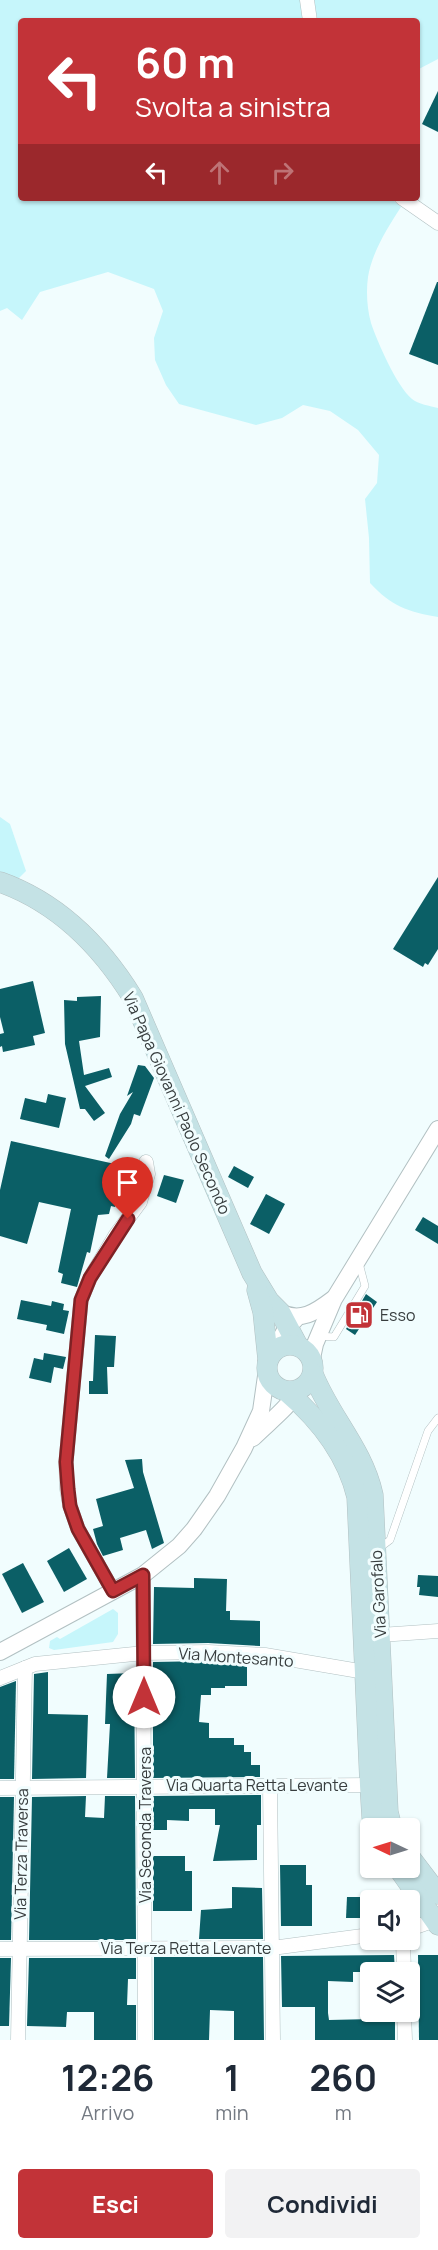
<!DOCTYPE html>
<html lang="it">
<head>
<meta charset="utf-8">
<style>
  body { margin:0; font-family:Manrope,sans-serif; background:#f2f2f3; color:#1f2937; height:100vh; display:flex; flex-direction:column; font-size:22px; white-space:nowrap }
  * { box-sizing:border-box; margin:0 }
  p { font-size:20px; color:#747a83 }
  .icon { flex:none; width:33px; height:33px; fill:none; stroke:currentColor; stroke-width:2; stroke-linecap:round; stroke-linejoin:round }
  .map { position:relative; height:2040px; overflow:hidden }
  .side { display:flex; flex-direction:column; background:#fff; flex:1 }
  .side>* { flex:none }
  .banner { position:absolute; left:18px; top:18px; width:402px; height:183px; border-radius:6px; box-shadow:0 2px 4px #0004; background:#c23338; color:#fff; overflow:hidden }
  .needle { width:39px; rotate:274deg }
  .fabs { position:absolute; left:360px; top:1818px; display:grid; gap:12px }
  .fabs a { display:grid; place-items:center; width:60px; height:60px; border-radius:6px; background:#fff; box-shadow:0 2px 4px #0004; font-size:30px }
  .pin { position:absolute; display:grid; place-items:center; width:51px; height:51px; color:#fff; margin:-62px -26px; border-radius:50% 50% 50% 0; rotate:-45deg; box-shadow:0 0 6px #0007 }
  .pin .icon { rotate:45deg }
  .me { position:absolute; width:66px; margin:-33px; rotate:0deg; stroke-linejoin:round; filter:drop-shadow(0 0 4px #0008) }
  .turn { display:flex; align-items:center; gap:21px; height:126px; padding:0 18px; font-size:27px }
  .turn .icon { width:78px; height:78px; stroke-width:2.5 }
  .turn b { display:block; font-size:42px; line-height:51px }
  .lanes { display:flex; align-items:center; height:57px; padding:0 18px; background:#0003; justify-content:center; gap:30px; direction:ltr }
  .lanes .off { opacity:.35 }
  .eta { display:flex; justify-content:space-evenly; align-items:center; height:102px; text-align:center }
  .eta b { font-size:36px; font-weight:700; line-height:42px }
  .primary-button { display:flex; gap:12px; margin-top:auto; padding:12px 18px }
  .primary-button a { flex:1; height:69px; border-radius:6px; background:#c23338; color:#fff; font-size:24px; font-weight:700; line-height:69px; text-align:center }
  .primary-button a+a { background:#f2f2f3; color:#1f2937 }
  .map>svg:first-child { display:block }
</style>
</head>
<body>
<div class="map">
<svg width="438" height="2040" viewBox="0 0 438 2040">
  <rect width="100%" height="100%" fill="#f1fdfe"/>
  <g fill="#c6f6fb">
    <path d="M0,0h301l3,21h-283v177h370l10,9c-13,20 -29,45 -33,70 -2,15 -1,31 3,46 6,18 26,64 41,76 6,5 18,7 26,9v209c-30,-5 -47,-11 -68,-34l-1,-45 -4,-39 12,-16 2,-28 -21,-25 -28,-19 -27,-6 -21,13 -26,7 -77,-21 -13,-19 -11,-25 -1,-22 9,-27 -9,-22 -46,-17 -68,20 -18,28 -15,-12 -7,3z"/>
    <path d="M314,0h124v59l-21,11v-49h-100z"/>
    <path d="M0,817l10,7 16,47 -7,7h-6l-13,-6z"/>
    <path d="M113,1609l5,4v21l-5,8 -59,8 -5,-2 1,-7 7,-4 3,2z"/>
  </g>
  <g fill="#0b5f66">
    <path d="M438,91v41l-16,-8z"/>
    <path d="M437,282h1v83l-29,-11z"/>
    <path d="M438,877v72l-10,16 -3,-2 -2,4 -30,-18z"/>
    <path d="M33,981l12,52 -12,3 2,9 -32,7 -1,-6 -2,1v-13l4,-1 -4,-16v-28z"/>
    <path d="M101,996l-1,41 -21,4 5,34 25,-7 3,9 -27,9 20,27 -11,8 -9,-12h-5l-15,-65 -1,-44 13,1v-4z"/>
    <path d="M138,1065l7,1 9,12 -14,38 -6,-2 -3,10 -22,35 -4,-3 15,-42 13,-22 -6,4z"/>
    <path d="M48,1094l18,4 -7,30 -39,-9 5,-21 21,5z"/>
    <path d="M11,1141l113,25 -9,41 -4,-1 -2,8 -11,1 -8,38 -3,-1 -10,35 -16,-4 2,-9 -5,-2 13,-63 -32,-7 -12,42 -27,-8v-46z"/>
    <path d="M234,1166l20,11 -6,11 -20,-11z"/>
    <path d="M164,1175l20,5 -8,23 -19,-7z"/>
    <path d="M266,1194l19,10 -16,30 -19,-10z"/>
    <path d="M423,1217l15,9v18l-23,-14z"/>
    <path d="M366,1294l11,8 -22,33 -9,-6z"/>
    <path d="M21,1300l30,6 1,-5 12,3 -1,6 6,1 -5,23 -18,-4 1,-5 -30,-6z"/>
    <path d="M95,1335l21,1 -2,31h-7l1,27h-19v-13h4z"/>
    <path d="M44,1353l22,4 -3,12 -9,-2 -3,16 -22,-5 5,-20 9,2z"/>
    <path d="M142,1459l1,13 21,71 -12,6 -6,-19 -26,8 3,12 -20,6 -6,-12 -4,-15 10,-3 -7,-27 38,-11 -9,-28z"/>
    <path d="M69,1548l18,31 -23,13 -17,-31z"/>
    <path d="M23,1563l21,39 -22,11 -20,-39z"/>
    <path d="M418,1575l20,1v21l-19,-2 1,-8h-3z"/>
    <path d="M194,1578l33,1 -1,32h4v9l30,1v25l-52,-3 -55,1 1,-57 40,1z"/>
    <path d="M208,1661l39,2v23h-22v2h-14v7h-10l-2,27 10,1v15h25v7h10v7h7v13h9v12l-107,1v-116z"/>
    <path d="M48,1672v42l40,1 -2,63 -54,1 2,-105z"/>
    <path d="M134,1673l1,105h-28l3,-54h-5l2,-50z"/>
    <path d="M16,1681l-2,98h-14v-92z"/>
    <path d="M261,1795v30h-4v35l-44,1 7,-36h-5v-16h-26v12l-22,-1v10h-14v-34z"/>
    <path d="M86,1796l-1,21 19,1 1,-22h30l1,144h-107l3,-143z"/>
    <path d="M0,1797h14l-3,143h-11z"/>
    <path d="M153,1856h32v15h7v40h-39z"/>
    <path d="M280,1865h26v20h6v41h-31z"/>
    <path d="M232,1887l30,1 1,51h-64l2,-29 31,-2z"/>
    <path d="M347,1897h23v21h-24z"/>
    <path d="M394,1955l1,17h-42v10l-25,-1v32l1,7 44,-1v-7h22v28h-80v-33h-33l-1,-51z"/>
    <path d="M418,1955h20v85h-19z"/>
    <path d="M154,1957h109l1,83h-30v-29l-24,-1 -1,30h-55z"/>
    <path d="M0,1958h11l-2,68h-9z"/>
    <path d="M29,1958h107v21h-8l-1,26h9v35h-42v-28h-27l-1,15 -39,-1z"/>
  </g>
  <g fill="none" stroke-linecap="round" stroke-linejoin="round">
    <g stroke="#b2c0c2" stroke-width="8">
      <g id="service">
        <path d="M318,1336l16,1 31,-51 -6,-23"/>
        <path d="M378,1549l12,-9 38,-109 10,-13"/>
      </g>
    </g>
    <g stroke="#b2c0c2" stroke-width="15">
      <g id="minor">
        <path d="M307,0l3,21"/>
        <path d="M402,198l36,25"/>
        <path d="M143,1575l2,465"/>
        <path d="M113,1591l-35,-62 -8,-23 -3,-17 -1,-27 15,-162 9,-22 25,-42 25,-34 8,-28 -2,-12"/>
        <path d="M380,1635l58,-4"/>
        <path d="M0,1678l35,-14 109,-11 64,-1 57,3 100,17"/>
        <path d="M270,1785l3,255"/>
        <path d="M0,1788l370,-3"/>
        <path d="M410,1929l28,-10"/>
        <path d="M403,1940l1,32"/>
        <path d="M0,1949l272,-1 98,-13"/>
        <path d="M404,2012l1,28"/>
        <path d="M18,2040l7,-372"/>
      </g>
    </g>
    <g stroke="#b2c0c2" stroke-width="18">
      <g id="tertiary">
        <path d="M280,1312c20,11 36,0 53,-13"/>
        <path d="M273,1352l14,-25 8,-7"/>
        <path d="M312,1358l3,-14 19,-45 104,-170"/>
        <path d="M253,1438c16,-16 35,-30 47,-49"/>
        <path d="M0,1652l143,-77 36,-29 15,-17 23,-33 27,-48 17,-37 6,-42"/>
      </g>
    </g>
    <g stroke="#b2c0c2" stroke-width="21">
      <g id="secondary">
        <path d="M0,882c59,21 101,64 133,116l119,275 17,28 11,11 18,34"/>
        <path d="M257,1290l6,22 5,48"/>
        <circle cx="290" cy="1368" r="23"/>
        <path d="M313,1374c17,43 50,75 60,121l15,317 4,16"/>
        <path d="M286,1391c33,28 61,64 71,106l13,288 2,32 4,11"/>
        <path d="M410,1857l28,37"/>
        <path d="M398,1868l40,57"/>
      </g>
    </g>
    <use href="#service" stroke="#fff" stroke-width="7"/>
    <use href="#minor" stroke="#fff" stroke-width="14"/>
    <use href="#tertiary" stroke="#fff" stroke-width="16"/>
    <use href="#secondary" stroke="#c4e2e5" stroke-width="20"/>
  </g>
  <g fill="none" stroke-linecap="round" stroke-linejoin="round">
    <g stroke="#7e2124" stroke-width="15">
      <path id="route" d="M128,1219l-38,59 -9,22 -15,162 2,27 2,17 8,23 35,62 30,-16 1,122"/>
    </g>
    <use href="#route" stroke="#c23338" stroke-width="10"/>
  </g>
  <defs>
    <g id="fuel-square" transform="scale(1.5)"><rect x="-9" y="-9" width="18" height="18" rx="4" fill="#c23338" stroke="#f1fdfe"/><path d="M-5.5-6h7V0h2V4h1.3V-2.5L3-4.5l.8-.8L6-3V5H2.5V1h-1V6h-7ZM-4.2-4.7v3.2H.2V-4.7Z" fill="#fff"/></g>
  </defs>
  <g fill-rule="evenodd">
    <use href="#fuel-square" x="359" y="1315"/>
  </g>
  <g text-anchor="middle" stroke-width="6" stroke-linejoin="round" paint-order="stroke">
    <g font-size="16" fill="#373d3e" stroke="#f1fdfe">
      <text transform="translate(177 1103) rotate(66)" y="6">Via Papa Giovanni Paolo Secondo</text>
      <text transform="translate(378 1594) rotate(-93)" y="6">Via Garofalo</text>
      <text transform="translate(236 1657) rotate(4)" y="6">Via Montesanto</text>
      <text x="257" y="1791">Via Quarta Retta Levante</text>
      <text transform="translate(145 1825) rotate(-90)" y="6">Via Seconda Traversa</text>
      <text transform="translate(21 1854) rotate(-89)" y="6">Via Terza Traversa</text>
      <text x="186" y="1954">Via Terza Retta Levante</text>
    </g>
    <g font-size="16" fill="#373d3e" stroke="#f1fdfe" text-anchor="start">
      <text x="380" y="1321">Esso</text>
    </g>
  </g>
</svg>
<div class="fabs">
<a><svg class="needle" viewBox="-14 -14 28 28"><path d="M0-13l5 13h-10z" fill="#e53935"/><path d="M0 13l5-13h-10z" fill="#747a83"/></svg></a>
<a><svg class="icon" aria-label="sound" viewBox="0 0 24 24"><path d="M4 9h4l5-4v14l-5-4H4zM17 9q2 3 0 6"/></svg></a>
<a><svg class="icon" aria-label="layers" viewBox="0 0 24 24"><path d="M12 4l9 5-9 5-9-5zM3 14l9 5 9-5"/></svg></a>
</div>
<div class="pin" style="left:128px;top:1219px;background:#d93025"><svg class="icon" aria-label="arrive" viewBox="0 0 24 24"><path d="M6 21V4h12l-3 4 3 4H6"/></svg></div>
<svg class="me" style="left:144px;top:1697px" viewBox="-20 -20 40 40"><circle r="19" fill="#fff"/><path d="M0-13L10 11 0 6-10 11z" fill="#c23338"/></svg>
<div class="banner">
<div class="turn"><svg class="icon" aria-label="left" viewBox="0 0 24 24"><path d="M17 20v-9H6M10 6l-5 5 5 5"/></svg><div><b>60 m</b>Svolta a sinistra</div></div>
<div class="lanes"><svg class="icon" aria-label="left" viewBox="0 0 24 24"><path d="M17 20v-9H6M10 6l-5 5 5 5"/></svg><svg class="icon off" aria-label="ahead" viewBox="0 0 24 24"><path d="M12 20V5M6 11l6-6 6 6"/></svg><svg class="icon off" aria-label="right" viewBox="0 0 24 24"><path d="M7 20v-9h11M14 6l5 5-5 5"/></svg></div>
</div>
</div>
<section class="side">
<div class="eta">
<div><b>12:26</b><p>Arrivo</p></div>
<div><b>1</b><p>min</p></div>
<div><b>260</b><p>m</p></div>
</div>
<div class="primary-button"><a>Esci</a><a>Condividi</a></div>
</section>
</body>
</html>
